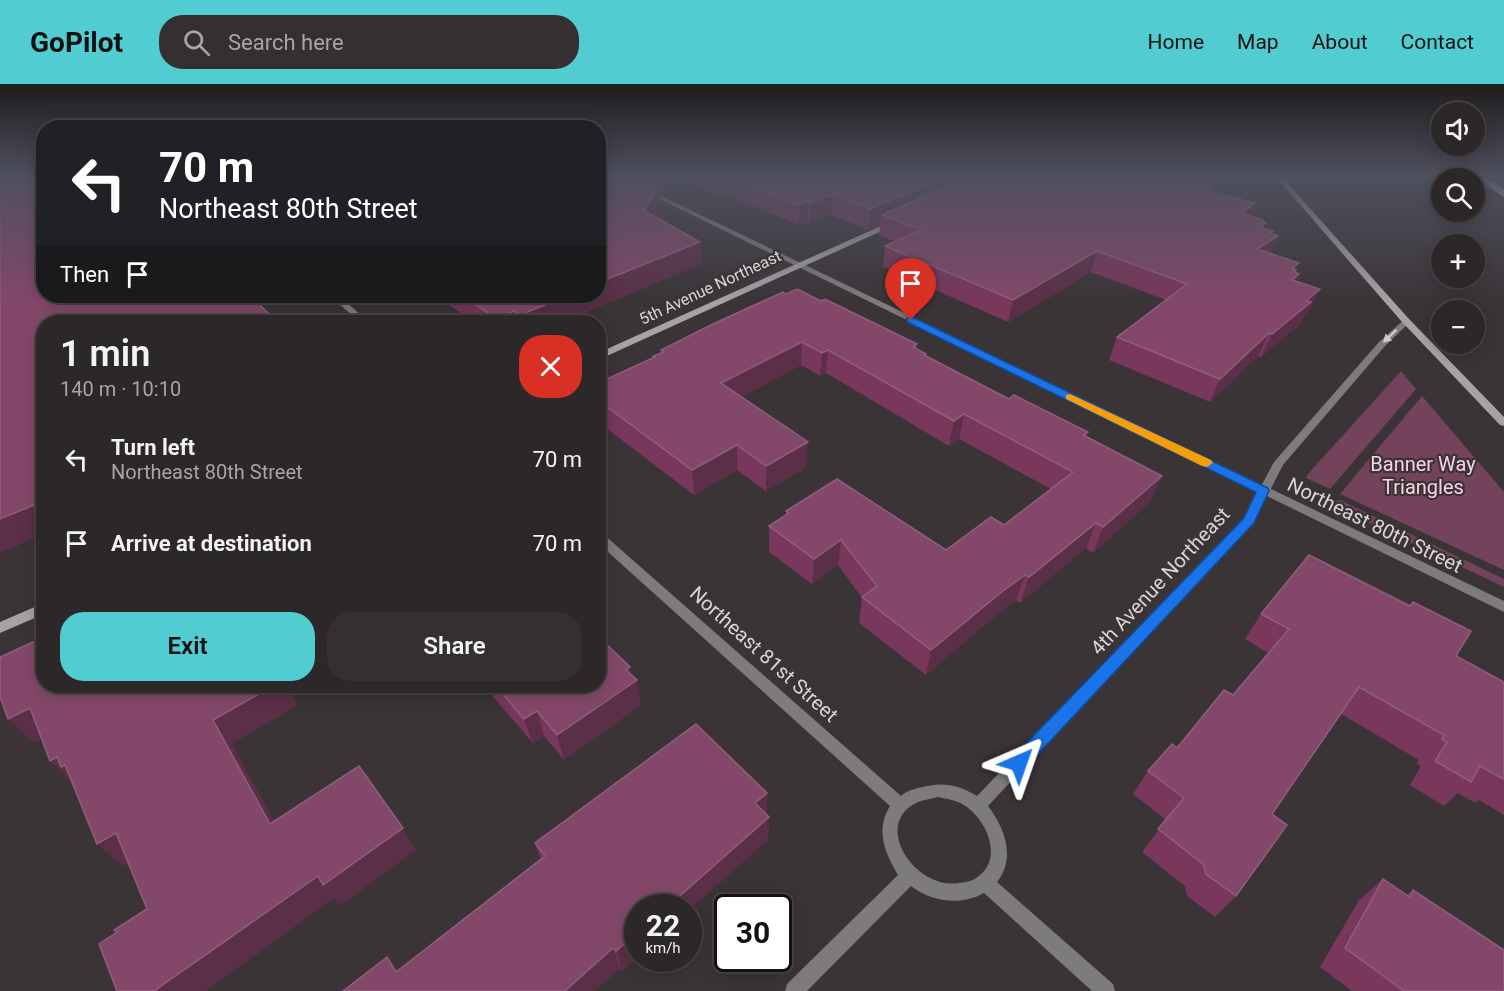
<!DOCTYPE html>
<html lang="en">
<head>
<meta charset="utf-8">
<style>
  body { margin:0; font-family:Roboto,sans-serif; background:#342f31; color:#f1f3f6; height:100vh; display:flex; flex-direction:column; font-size:22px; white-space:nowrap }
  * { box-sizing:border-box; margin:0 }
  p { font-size:20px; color:#a6a5a8 }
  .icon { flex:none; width:33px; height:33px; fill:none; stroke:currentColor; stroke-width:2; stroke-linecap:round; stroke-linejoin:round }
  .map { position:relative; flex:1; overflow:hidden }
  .panel { position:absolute; left:36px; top:231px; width:570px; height:378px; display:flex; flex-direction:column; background:#2c2729; border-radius:24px; box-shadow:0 3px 15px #0003,0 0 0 2px #484446 }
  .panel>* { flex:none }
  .guide { position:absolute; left:36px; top:36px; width:570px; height:183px; border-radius:24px; box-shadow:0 3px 15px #0003,0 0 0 2px #484446; background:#202124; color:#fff; overflow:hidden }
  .tools { position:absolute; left:1431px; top:18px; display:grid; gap:12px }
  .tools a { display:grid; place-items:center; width:54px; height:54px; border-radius:50%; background:#2c2729; box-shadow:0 3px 15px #0003,0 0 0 2px #484446; font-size:30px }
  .speed { position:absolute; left:624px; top:810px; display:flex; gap:12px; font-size:30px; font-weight:700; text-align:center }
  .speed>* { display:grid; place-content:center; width:78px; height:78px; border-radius:50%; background:#2c2729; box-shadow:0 3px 15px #0003,0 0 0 2px #484446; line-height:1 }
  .speed small { font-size:15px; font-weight:400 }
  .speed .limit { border:3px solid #111; border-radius:9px; background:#fff; color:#111 }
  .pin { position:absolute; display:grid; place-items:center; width:51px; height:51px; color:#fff; margin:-62px -26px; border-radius:50% 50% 50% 0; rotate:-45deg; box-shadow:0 0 6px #0007 }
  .pin .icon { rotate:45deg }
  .me { position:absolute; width:66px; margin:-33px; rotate:43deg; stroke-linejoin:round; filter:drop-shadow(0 0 4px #0008) }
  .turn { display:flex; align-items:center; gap:21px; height:126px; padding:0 24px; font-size:27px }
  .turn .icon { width:78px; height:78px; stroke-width:2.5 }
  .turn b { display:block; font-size:42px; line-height:51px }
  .then { display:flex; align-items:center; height:57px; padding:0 24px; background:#0003; gap:12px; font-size:22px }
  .round { display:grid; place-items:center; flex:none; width:63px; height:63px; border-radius:24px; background:#342f31 }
  .overview { display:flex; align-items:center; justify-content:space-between; height:102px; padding:0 24px }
  h1 { font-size:36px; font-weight:600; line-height:45px }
  .button { display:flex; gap:12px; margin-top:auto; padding:12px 24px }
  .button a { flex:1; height:69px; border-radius:24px; background:#51ccd1; color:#111; font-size:24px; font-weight:600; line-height:69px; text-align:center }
  .button a+a { background:#342f31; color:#f1f3f6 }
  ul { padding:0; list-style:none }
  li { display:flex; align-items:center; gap:18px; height:84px; padding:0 24px }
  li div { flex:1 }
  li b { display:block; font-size:22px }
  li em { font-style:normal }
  header { display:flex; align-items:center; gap:36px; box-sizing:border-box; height:84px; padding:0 30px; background:#51ccd1; color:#111 }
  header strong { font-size:28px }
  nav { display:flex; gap:33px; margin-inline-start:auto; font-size:21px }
  .search { width:420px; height:54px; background:#342f31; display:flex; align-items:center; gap:15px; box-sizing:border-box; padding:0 21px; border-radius:24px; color:#a6a5a8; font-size:22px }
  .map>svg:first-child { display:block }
</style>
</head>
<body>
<header>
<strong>GoPilot</strong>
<div class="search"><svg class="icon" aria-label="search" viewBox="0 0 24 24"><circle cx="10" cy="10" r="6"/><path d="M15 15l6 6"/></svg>Search here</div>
<nav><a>Home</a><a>Map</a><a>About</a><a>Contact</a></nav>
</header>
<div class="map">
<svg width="1504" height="907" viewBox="0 0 1504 907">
  <rect width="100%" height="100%" fill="#3a3437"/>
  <g fill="#73425b">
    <path d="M1401,287l15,18 -86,100 -24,-11 2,-4z"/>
    <path d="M1422,312l82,96v78l-164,-76z"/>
    <path d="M1340,416l164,79v8l-172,-82 4,-4z"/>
  </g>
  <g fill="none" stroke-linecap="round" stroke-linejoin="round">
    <g fill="#7e7b7c" fill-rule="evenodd">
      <path d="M330,212h9l30,26h-9z"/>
      <path d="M1406,234l4,3 -1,2 -24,23 -102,119 -30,58 -265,283c17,22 28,52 9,76l116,102 2,7h-23l-108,-98c-23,13 -53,9 -73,-7l-104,105h-22l2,-7 111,-109c-13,-22 -23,-45 -8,-69l-292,-263v-11l4,1 299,263c5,-5 11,-6 17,-8 24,-6 37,-5 59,8l267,-278 30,-56 105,-120zM938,713c9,2 18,3 26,8 22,14 39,51 16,70 -7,6 -12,7 -21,8 -44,7 -87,-58 -43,-80 6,-3 15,-4 22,-6z"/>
    </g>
    <path fill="#7e7b7c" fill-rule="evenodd" d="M645,106h4l855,411v11l-859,-420z"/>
    <g fill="#a7a2a4" fill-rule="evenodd">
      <path d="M1275,92h6l128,143 95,98v9l-4,-1 -97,-102z"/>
      <path d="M892,137l7,2 -301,137v-7z"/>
      <path d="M44,519v11l-44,19v-11z"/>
    </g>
    <path fill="#e2dade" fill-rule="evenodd" d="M1474,92h11l19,13v8z"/>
  </g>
  <g fill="#78375b">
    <path d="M598,92h76l-9,19 -4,-2v9l-7,14 46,26 1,22 -139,58h-87l-40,-26h163z"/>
    <path d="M677,92h527l-1,1 11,15 36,24 12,6 1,6 9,6 6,2 -8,18 26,16 -1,2 1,9 13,30 -4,3 -5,10 -39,33 -3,-1 -48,46 -101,-42 8,-23 49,-37 -75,-28 -83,50 -125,-55 2,-21 11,-4 -17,-7 1,-10 -12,5 -37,-15 -21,8 -3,-1 -8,3 -70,-29 -5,2z"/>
    <path d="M786,210l35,7 96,43v5l9,7 83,43 79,33 -2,5 65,64 -58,52 -7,-5 -66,55 -4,-3 -21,16 -69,59 -67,-52 3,-25 -24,-33 -26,19 -43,-32v-26l17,-11v-4l160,39 58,-25 47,-36 -92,-50 -10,7 -123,-73 -6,3 -19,-11 -60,32 65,70 -40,24 -29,-21 -43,25 -96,-73v-39l55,-25v-2l8,-3v-3z"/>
    <path d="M1261,530l195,42 48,26v133l-25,-15 -4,3 -17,-10 -14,13 -34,-21 11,-19 -4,-2 2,-4 -78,-46 -69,100 -36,82 -21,21 -28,-21 -2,-10 -43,-34 24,-32 -33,-26 15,-23 29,-23 56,-53 35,-42 -23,-14z"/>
    <path d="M631,591l10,30 -77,55 -20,-24 -11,7 -49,-57h114z"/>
    <path d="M767,709v22l2,2 -1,23 -130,68v49l-16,14 -2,-3 -26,23h-251l55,-21 143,-111 -6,-16z"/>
    <path d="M1383,795l24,16 6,-5 91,101h-152l-32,-24 39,-67z"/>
  </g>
  <g fill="#5b2f47">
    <path d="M663,92h11l-9,19z"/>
    <path d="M728,92l1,20 -5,2v-20z"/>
    <path d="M949,92h34l-101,39 -2,10 -12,5 2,-21z"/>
    <path d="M660,98l1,20 -13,27 -5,-19z"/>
    <path d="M1218,98l-7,19 -7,-11z"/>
    <path d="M833,110l-2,21 -21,8 1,-20z"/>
    <path d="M808,117l-1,21 -8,3v-20z"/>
    <path d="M1255,119l-8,19 -6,-9z"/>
    <path d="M1273,147l-5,11 10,-6 -9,20 -12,-7 13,-16z"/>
    <path d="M700,158l1,22 -139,58h-40l-2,-7 48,-19h30v-13z"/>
    <path d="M1097,167l-6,21 -83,50 5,-22z"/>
    <path d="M1299,179l-7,17 7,-6 -10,21 3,-27z"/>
    <path d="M1320,205l-11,22 -4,3 -5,10 -39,33 11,-23 34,-33z"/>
    <path d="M514,227l2,11h-19l-1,-4z"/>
    <path d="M1269,249l-11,23 -48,46 10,-23z"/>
    <path d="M802,258l-1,23 -79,42 -1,-24z"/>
    <path d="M828,266l-2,23 -6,3 2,-23z"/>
    <path d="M964,330l-5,25 -10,7 5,-25z"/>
    <path d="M808,358l-2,25 -40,24v-25z"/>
    <path d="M737,361v25l-43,25 -2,-25z"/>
    <path d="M1162,392l-11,25 -58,52 10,-26z"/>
    <path d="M44,417v33l-44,19v-34z"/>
    <path d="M1096,439l-10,25 -66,55 9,-26z"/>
    <path d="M841,456l-3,25 -26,19 2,-25z"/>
    <path d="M1025,491l-9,25 -21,16 -69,59 5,-25 72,-59z"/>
    <path d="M630,583l3,16 4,-3 4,25 -77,55 -7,-25z"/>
    <path d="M273,602h13l12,19 -66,39 56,102 -18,-22 -57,-104z"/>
    <path d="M30,624l25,24 -21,11 -26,-24z"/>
    <path d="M537,627l7,25 -11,7 -9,-24z"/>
    <path d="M57,673l8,8 10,20 -25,-24z"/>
    <path d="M767,709v24l-12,-14z"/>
    <path d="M769,733l-1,23 -80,71v-3h-22z"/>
    <path d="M403,744l13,22 -76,56 -6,-8 -128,93h-52l164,-115z"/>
    <path d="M116,749l25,22 -18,11 -26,-22z"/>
    <path d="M638,848v25l-16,14 -6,-20z"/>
    <path d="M613,864l7,20 -26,23h-29z"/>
    <path d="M387,873l16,20 -7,-5z"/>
  </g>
  <g fill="#834869" stroke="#905e7a" stroke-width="1.5">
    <path d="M0,92h44v120h207l26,26h-233v179l-44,18z"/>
    <path d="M598,92h48l14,6 -14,26 -3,2 57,32 -102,41z"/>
    <path d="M719,92h230l-79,33 -37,-15 -22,9 -3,-2 -9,4 -71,-29 -4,2z"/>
    <path d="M971,92h232l-2,1 17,5 -14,8 51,13 -14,10 22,7 -2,2 5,1 -6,4 13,4 -3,2 8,3 -21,13 42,14 -7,5 4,2 -2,2 5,2 -7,6 28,9 -14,12 5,1 -39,32 -3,-1 -49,46 -103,-42 70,-53 -90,-33 -84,49 -128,-54 36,-16 -39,-15z"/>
    <path d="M797,205l24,12 4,-2 92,45 -4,3 13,7 -2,1 85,44 5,-4 74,37 -5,3 79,41 -59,51 -7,-4 -67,54 -4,-2 -22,16 -72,59 -69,-53 15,-11 -36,-46 -27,19 -45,-33 20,-13 -3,-2 51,-32 109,71 45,-33 13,8 69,-53 -109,-58 -10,7 -126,-71 -6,3 -20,-11 -81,41 87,59 -42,24 -29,-21 -45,25 -94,-70v-17l57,-26 -2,-1 11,-4 -3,-2 52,-26 70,-32 3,2z"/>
    <path d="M462,212h106l-48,19 -6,-4 -18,7z"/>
    <path d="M1309,471l101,51 3,-4 58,29 -15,25 48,26v95l-1,2 -23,-13 -9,16 -36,-21 12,-19 -5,-3 2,-4 -85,-48 -87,127 15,11 -51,71 -30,-22 -3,-10 -45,-35 26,-31 -36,-27 24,-27 5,4 47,-58 9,5 56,-66 -28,-15z"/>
    <path d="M598,552l32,31 -4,3 11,10 -80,55 -20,-24 -13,8 -28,-33h102z"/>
    <path d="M44,553v49h229l-60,34 57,104 89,-58 44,62 -80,57 -5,-9 -164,115h-37l-18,-47 18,-12 -3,-2 33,-21 -31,-76 -19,11 -32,-79 -4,2 -4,-10 -7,4 -20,-53 -22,11 -8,-22v-40z"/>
    <path d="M696,640l71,69 -12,10 14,14 -103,91h-28v24l-22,19 -3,-3 -48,43h-222l44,-34 9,15 149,-116 -10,-13z"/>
    <path d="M1383,795l27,18 3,-7 91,60v41h-100l-59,-43z"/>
  </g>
  <defs><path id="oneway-solid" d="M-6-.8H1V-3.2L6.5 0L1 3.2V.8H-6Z" transform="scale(1.5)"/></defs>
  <use fill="#d1cdcf" href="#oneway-solid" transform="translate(1390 252) rotate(136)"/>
  <linearGradient id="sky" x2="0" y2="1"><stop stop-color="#201d1e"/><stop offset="0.42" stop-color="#4f505e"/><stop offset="1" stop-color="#4f505e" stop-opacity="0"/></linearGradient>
  <rect width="1504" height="219" fill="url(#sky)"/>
  <path fill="#1a73e8" stroke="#114b97" stroke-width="1.5" d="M907,234h7l354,170 1,3 -15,32 -229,245 -6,2 -6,-2 -2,-5 2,-6 231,-239 12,-26 -349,-170z"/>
  <path fill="#f59e0b" d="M1070,310l141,66 2,3 -6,4 -5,-1 -136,-67v-4z"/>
  <g text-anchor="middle" stroke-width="4.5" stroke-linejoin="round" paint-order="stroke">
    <g font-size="16" fill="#dad6d8" stroke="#3a3437">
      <text transform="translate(710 203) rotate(-25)" y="6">5th Avenue Northeast</text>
    </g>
    <g font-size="20" fill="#fdd1e5" stroke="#3a3437">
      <text x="1423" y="387">Banner Way<tspan x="1423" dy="23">Triangles</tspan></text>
    </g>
    <g font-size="20" fill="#dad6d8" stroke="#3a3437">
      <text transform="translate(1375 441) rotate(26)" y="7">Northeast 80th Street</text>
      <text transform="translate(1160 497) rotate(-47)" y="7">4th Avenue Northeast</text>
      <text transform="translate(764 570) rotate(42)" y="7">Northeast 81st Street</text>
    </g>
  </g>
</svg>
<div class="tools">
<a><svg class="icon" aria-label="sound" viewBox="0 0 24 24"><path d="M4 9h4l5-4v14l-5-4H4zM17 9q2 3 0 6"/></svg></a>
<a><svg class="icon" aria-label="search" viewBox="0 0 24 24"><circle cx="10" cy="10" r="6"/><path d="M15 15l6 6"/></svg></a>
<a>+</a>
<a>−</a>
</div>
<div class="speed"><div>22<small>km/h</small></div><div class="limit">30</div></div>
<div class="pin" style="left:911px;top:236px;background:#d93025"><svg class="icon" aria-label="arrive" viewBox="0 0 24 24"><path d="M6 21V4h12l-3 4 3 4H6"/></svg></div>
<svg class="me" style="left:1019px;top:679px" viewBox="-20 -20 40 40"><path d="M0-17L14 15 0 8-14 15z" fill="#1a73e8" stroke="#fff" stroke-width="4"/></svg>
<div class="guide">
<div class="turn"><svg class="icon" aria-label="left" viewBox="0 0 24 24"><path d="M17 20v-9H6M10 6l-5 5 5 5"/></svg><div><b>70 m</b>Northeast 80th Street</div></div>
<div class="then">Then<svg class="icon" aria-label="arrive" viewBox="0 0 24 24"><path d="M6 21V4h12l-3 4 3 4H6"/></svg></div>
</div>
<section class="panel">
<div class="overview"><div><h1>1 min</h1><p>140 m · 10:10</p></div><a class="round" style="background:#d93025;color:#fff"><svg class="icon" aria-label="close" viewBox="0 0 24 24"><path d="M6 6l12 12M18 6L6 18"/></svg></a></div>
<ul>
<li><svg class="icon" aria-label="left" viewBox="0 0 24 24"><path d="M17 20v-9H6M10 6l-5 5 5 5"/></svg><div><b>Turn left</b><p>Northeast 80th Street</p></div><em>70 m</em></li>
<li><svg class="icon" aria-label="arrive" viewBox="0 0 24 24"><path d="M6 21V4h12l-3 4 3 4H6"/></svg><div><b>Arrive at destination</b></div><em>70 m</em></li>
</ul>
<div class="button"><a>Exit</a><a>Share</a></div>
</section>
</div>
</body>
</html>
